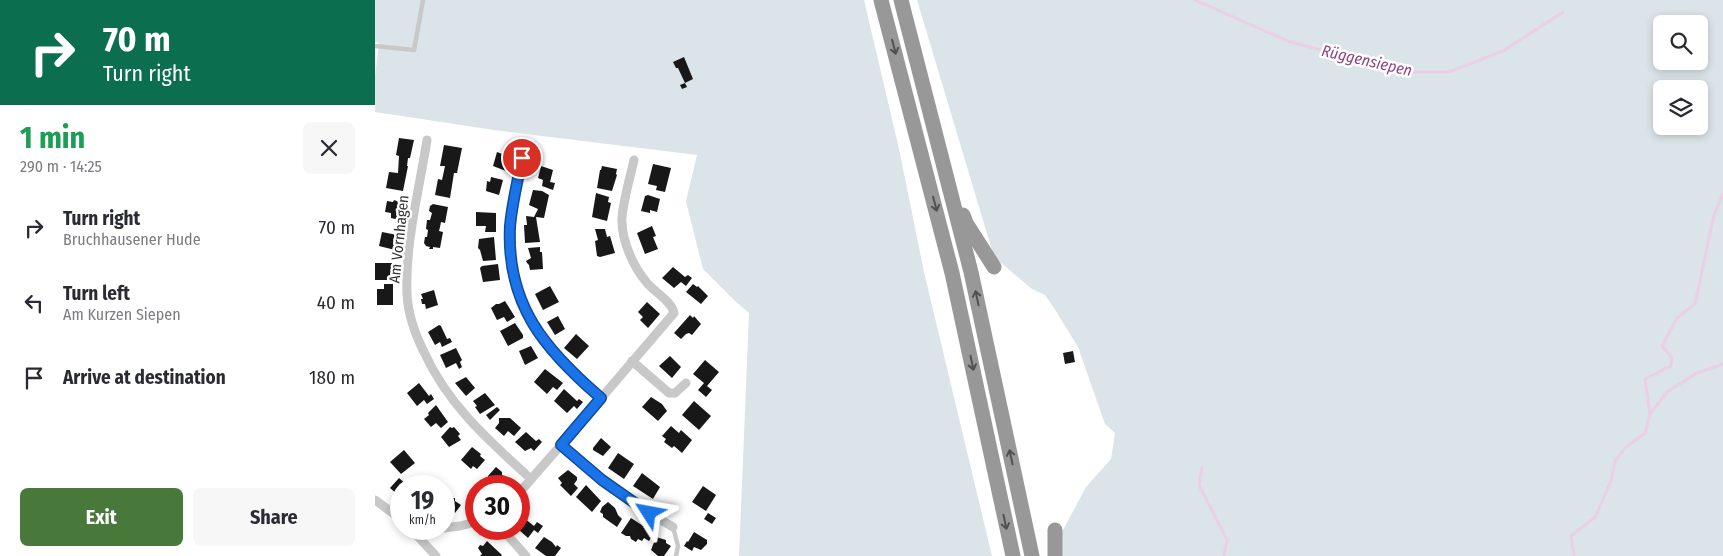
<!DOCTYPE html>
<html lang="en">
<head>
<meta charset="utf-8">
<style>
  body { margin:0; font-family:"Fira Sans Condensed",sans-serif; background:#f7f7f7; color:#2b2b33; height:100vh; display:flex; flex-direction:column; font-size:19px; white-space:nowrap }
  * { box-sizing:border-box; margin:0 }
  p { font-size:16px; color:#7c7c81 }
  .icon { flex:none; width:28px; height:28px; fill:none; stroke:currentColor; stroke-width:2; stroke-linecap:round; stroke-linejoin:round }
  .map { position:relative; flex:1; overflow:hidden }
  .details { display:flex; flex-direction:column; background:#fff; width:375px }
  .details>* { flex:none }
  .guide { background:#0b6e4f; color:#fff; overflow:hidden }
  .controls { position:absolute; left:1278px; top:15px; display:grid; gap:10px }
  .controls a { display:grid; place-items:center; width:55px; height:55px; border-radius:8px; background:#fff; box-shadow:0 2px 8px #0003; font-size:25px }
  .speed { position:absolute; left:15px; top:475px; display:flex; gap:10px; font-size:25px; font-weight:700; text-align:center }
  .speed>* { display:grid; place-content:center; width:65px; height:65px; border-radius:50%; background:#fff; box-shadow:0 2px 8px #0003; line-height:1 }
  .speed small { font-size:12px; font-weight:400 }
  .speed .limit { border:8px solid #d22; background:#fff; color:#111 }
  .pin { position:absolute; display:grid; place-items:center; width:42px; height:42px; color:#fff; margin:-21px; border:2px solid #fff; border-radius:50%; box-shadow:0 1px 5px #0007 }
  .me { position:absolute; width:55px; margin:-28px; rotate:304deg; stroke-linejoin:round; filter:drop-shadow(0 0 4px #0008) }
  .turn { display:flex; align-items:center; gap:18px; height:105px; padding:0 20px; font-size:22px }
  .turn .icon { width:65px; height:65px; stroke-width:2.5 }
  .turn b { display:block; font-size:35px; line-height:42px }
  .round { display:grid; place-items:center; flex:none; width:52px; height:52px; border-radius:8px; background:#f7f7f7 }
  .headline { display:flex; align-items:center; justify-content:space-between; height:85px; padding:0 20px }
  h1 { font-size:30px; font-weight:700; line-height:38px; color:#1e9e55 }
  .primary-button { display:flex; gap:10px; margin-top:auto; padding:10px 20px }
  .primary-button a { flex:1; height:58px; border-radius:8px; background:#48793b; color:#fff; font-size:20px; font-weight:700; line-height:58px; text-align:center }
  .primary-button a+a { background:#f7f7f7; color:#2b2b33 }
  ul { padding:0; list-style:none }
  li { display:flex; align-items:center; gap:15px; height:75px; padding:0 20px }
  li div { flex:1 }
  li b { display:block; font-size:19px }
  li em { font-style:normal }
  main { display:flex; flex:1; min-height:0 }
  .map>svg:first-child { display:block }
</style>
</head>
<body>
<main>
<section class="details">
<div class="guide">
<div class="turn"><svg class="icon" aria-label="right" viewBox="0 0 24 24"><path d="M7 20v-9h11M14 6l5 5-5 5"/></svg><div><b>70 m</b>Turn right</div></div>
</div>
<div class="headline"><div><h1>1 min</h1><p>290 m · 14:25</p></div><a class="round"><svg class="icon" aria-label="close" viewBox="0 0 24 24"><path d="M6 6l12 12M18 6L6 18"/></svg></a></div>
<ul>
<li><svg class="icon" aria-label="right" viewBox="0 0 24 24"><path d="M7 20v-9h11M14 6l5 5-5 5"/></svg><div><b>Turn right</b><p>Bruchhausener Hude</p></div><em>70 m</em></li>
<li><svg class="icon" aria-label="left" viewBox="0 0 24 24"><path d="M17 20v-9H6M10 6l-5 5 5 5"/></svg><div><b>Turn left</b><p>Am Kurzen Siepen</p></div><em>40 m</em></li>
<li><svg class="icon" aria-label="arrive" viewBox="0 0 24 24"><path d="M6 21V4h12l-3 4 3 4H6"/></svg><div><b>Arrive at destination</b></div><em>180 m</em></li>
</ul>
<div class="primary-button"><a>Exit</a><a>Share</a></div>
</section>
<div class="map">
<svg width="1348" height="556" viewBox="0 0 1348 556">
  <rect width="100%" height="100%" fill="#fff"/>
  <g fill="#dbe4e8" fill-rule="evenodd">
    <path d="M0,0h489l35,149 25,123 68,284h-253l10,-243 -15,-13 -31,-31 -17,-68 11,-46 -203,-25 -119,-18v-36l4,-33 -4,-1z"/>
    <path d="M542,0h806v556h-662l1,-24 24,-45 25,-28 4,-26 -10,-9 -27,-77 -24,-39 -9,-13 -13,-6 -38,-32zM1286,24h38v37h-38zM1286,89h38v37h-38z"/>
  </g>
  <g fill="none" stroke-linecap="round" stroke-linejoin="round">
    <g stroke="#ebcfe6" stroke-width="3">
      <path d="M820,0l95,42 116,30h43l54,-21 60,-39"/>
      <path d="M1275,414l17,-22 30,-19 26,-9"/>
      <path d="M827,468l-3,17 28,55 -3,16"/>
      <path d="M1199,556l-3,-20 24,-19 16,-36 4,-20 11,-14 19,-14 5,-18 -5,-36 26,-13 1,-8 -10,-12 15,-28 18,-14 19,-89 9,-21"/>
    </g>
  </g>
  <g fill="#181818">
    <path d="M309,57l9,22 -8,4 2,4 -5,2 -2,-4 5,-2 -7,-15h-2l-3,-6z"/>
    <path d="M24,138l15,2 -4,18h-2l-1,8h1l-5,25 -17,-3 3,-16 9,1 1,-17 -3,-1z"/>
    <path d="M69,145l18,3 -5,25h-3l-4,25 -15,-3 3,-16 4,1 3,-14h-5z"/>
    <path d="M122,152l13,5 -4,14 -13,-5z"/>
    <path d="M278,164l18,4 -6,24 -9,-2 1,-4 -9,-2z"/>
    <path d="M166,166l12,4 -3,12 5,1 -2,7 -11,-4 1,-6 -5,-2z"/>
    <path d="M227,166l15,3 -1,5 1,1 -5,16 -15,-3 3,-18h1z"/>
    <path d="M116,177l12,3 -4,15 -13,-4 1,-10 3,1z"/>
    <path d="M158,190l9,1 7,4 -5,23 -8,-1 4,25 -15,1 -1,-18h3l-1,-9 8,1 4,-8 -9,-4z"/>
    <path d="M221,193l13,4 -1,5 3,1 -4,18 -15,-4z"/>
    <path d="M273,195l12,4 -3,13 -7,-2v3l-9,-2 4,-15z"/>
    <path d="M19,200l8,3 -3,17 -8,-2v-5l-6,-1 2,-11 6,1z"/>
    <path d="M58,204l15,3 -3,16 -4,-1 -1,5 -1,4 4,1 -3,16 -7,-1v2h-4l1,-2 -4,-1 -2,-3 1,-6h2l1,-7 -2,-1 1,-9h3l2,-7 -3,-2 1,-5z"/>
    <path d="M101,212l20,1v19h-11l1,-6h-10z"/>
    <path d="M277,226l4,10 -3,1 5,12 -13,5 -8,-21z"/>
    <path d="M220,229h10l2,8 3,-1 5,17 -15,4 -3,-1 -2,-15 3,-1z"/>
    <path d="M7,232l15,3 -2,15 -16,-4z"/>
    <path d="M119,237l2,23 -13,1 -3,-11 -2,-2 1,-9z"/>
    <path d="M165,247v5h2l1,17 -13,1 -1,-5 -2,-2 -1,-2 5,-3 -3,-10z"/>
    <rect x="0" y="263" width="17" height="17"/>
    <path d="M123,264l2,16 -17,2 -3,-14 2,-2z"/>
    <path d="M298,267l12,10 3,-2 4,3 -6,8 -5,-4 -7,6 -12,-10z"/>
    <path d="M9,284h9v21h-16v-16h7z"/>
    <path d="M318,284l4,3 1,-1 10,10 -7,8 -15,-12z"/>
    <path d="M175,286l9,16 -16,8 -8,-16z"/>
    <path d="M59,290l4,15 -12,4 -1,-5h-3l-1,-5h2l-2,-5z"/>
    <path d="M130,301l10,16 -8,5 -3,-5 -7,3 -6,-12 5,-4h3z"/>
    <path d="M272,302l13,12 -12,14 -8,-8 3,-3 -5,-5z"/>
    <path d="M315,315l3,3 1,-2 7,8 -9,11 -3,-2 -3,1 -5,5 -7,-6z"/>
    <path d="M183,316l7,13 -10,6 -8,-13z"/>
    <path d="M140,323l8,12v3l-15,8 -8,-15z"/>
    <path d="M64,325l2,1 6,13 3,-1 2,4 -10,5 -2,-5 -5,3 -7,-13z"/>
    <path d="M201,334l13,12 -12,13 -13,-11z"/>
    <path d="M156,346l7,12 -13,7 -6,-14z"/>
    <path d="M81,348l6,12 -2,2 2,5 -3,2 -3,-6 -10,5 -6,-13z"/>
    <path d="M698,351l2,11 -10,2 -2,-11z"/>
    <path d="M295,356l11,11 -9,11 -13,-12z"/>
    <path d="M330,360l14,12 -12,14 5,4 -6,7 -8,-7 6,-7 -11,-9z"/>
    <path d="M170,369l18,14 -6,7 -4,-3 -6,7 -13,-12z"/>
    <path d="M91,377l9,11 -9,8 -11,-13z"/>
    <path d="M44,383l10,13 2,-2 3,5 -7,5 -3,-4 -7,6 -10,-13z"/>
    <path d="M189,389l13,12 2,-2 4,3 -6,7 -3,-3 -7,7 -13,-12z"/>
    <path d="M110,393l10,12 -15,9 -5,-7 2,-1 -4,-5z"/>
    <path d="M276,397l11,7 5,7 -9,10 -16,-14z"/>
    <path d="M319,401l17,15 -12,14 -17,-15z"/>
    <path d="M61,405l12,17 -7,6 -5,-5 -5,4 -7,-8 5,-4 -1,-2z"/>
    <path d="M122,407l3,3 -10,10 -4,-5z"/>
    <path d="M124,418h11l11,10 -7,8 -6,-5 -4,5 -9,-8 4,-5z"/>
    <path d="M296,426l8,7 2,-3 11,10 -10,13 -8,-7 -2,2 -8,-6 2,-3 -4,-3z"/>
    <path d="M75,427l2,1 2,-1 6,7 -2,2 3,4 -12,7 -8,-10z"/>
    <path d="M151,432l10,9 3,-2 3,3 -8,9 -3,-3 -6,3 -10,-9z"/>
    <path d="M226,438l10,9 -8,9 -10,-6v-2z"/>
    <path d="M97,447l9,7 -1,2 5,4 -8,9 -4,-3 -2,3 -10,-9z"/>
    <path d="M29,450l11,13 -14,11 -11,-12z"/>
    <path d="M243,453l16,11 -10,15 -16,-11z"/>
    <path d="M121,467l6,5v3l8,4 -6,7 -4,-2 -2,2 -10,-1v-9z"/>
    <path d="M193,470l9,7v3l-3,4 4,4 -7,8 -11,-11 2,-2 -4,-5z"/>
    <path d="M267,473l18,14 -7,12 -20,-13z"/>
    <path d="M47,477l10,9h-19z"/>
    <path d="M24,478l7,6 -5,2v3l-4,5 -7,-6z"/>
    <path d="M211,485l15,16 -9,11 -16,-15z"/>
    <path d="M328,486l13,9 -10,16 -14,-9z"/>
    <path d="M69,493l7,5h4v3l6,4 -6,8 -1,-2 -3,5 -7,-4z"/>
    <path d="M233,502l7,6 3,7 4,4 -5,8 -14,-10v-3l-3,-2 2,-5z"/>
    <path d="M333,513l8,5 -4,6 -8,-5z"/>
    <path d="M149,518l10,8 3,-4 6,4 -5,7 -4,-3 -6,8 -9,-8v-9h3z"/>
    <path d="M256,518l23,15 -5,8 -5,-3 -2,3 -4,-2 -2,3 -5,-3 -1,-3h-4l-5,-3z"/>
    <path d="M319,532l13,8v4l-6,6 -7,-3 -2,4 -8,-5 3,-5 1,1z"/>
    <path d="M169,537l8,5 4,5 1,-2 4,3 -6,8h-9l-11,-8z"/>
    <path d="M281,537l10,3v3l5,3 -7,10h-6l-7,-6z"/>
    <path d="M112,541l15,14 -1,1h-21l2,-2 -4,-6 2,-3 3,1z"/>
  </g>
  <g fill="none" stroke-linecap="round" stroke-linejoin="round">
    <g stroke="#c8c8c8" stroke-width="4.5">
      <path d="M0,46l39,4 9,-50"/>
      <path d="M298,527l5,19 -2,10"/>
    </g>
    <g stroke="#c8c8c8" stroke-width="9">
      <path d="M52,140c-8,51 -22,103 -20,154 1,21 8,40 17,58 24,53 65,89 107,127"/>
      <path d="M147,158c-17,79 -20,141 39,204 13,13 27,24 40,36"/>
      <path d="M257,361l37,32h6l11,-10"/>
      <path d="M186,445c36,31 71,59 112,82"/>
      <path d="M144,493l42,-48 113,-132c-2,-11 -18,-20 -26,-29 -15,-17 -27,-44 -26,-67 2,-19 8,-39 12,-57"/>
      <path d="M0,500l26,19"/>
      <path d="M69,528l16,-2 16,-4"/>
      <path d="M36,529l25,27"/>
      <path d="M127,529l24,27"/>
    </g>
    <g stroke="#989898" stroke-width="15">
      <path d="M506,0l71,273 61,283"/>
      <path d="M526,0l70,272 61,284"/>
      <path d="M588,215l3,8 28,44"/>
      <path d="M680,530v26"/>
    </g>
  </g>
  <defs><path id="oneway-shaft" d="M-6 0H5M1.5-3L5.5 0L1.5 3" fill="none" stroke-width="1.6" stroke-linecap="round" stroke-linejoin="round" transform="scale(1.25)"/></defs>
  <g stroke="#505050">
    <use href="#oneway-shaft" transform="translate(519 47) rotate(75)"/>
    <use href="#oneway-shaft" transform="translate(560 204) rotate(75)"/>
    <use href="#oneway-shaft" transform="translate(602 298) rotate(-102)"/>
    <use href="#oneway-shaft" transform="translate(597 363) rotate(78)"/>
    <use href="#oneway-shaft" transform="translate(636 457) rotate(-102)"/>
    <use href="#oneway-shaft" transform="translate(630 522) rotate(78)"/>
  </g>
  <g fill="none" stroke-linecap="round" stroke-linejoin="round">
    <g stroke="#114b97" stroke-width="12">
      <path id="route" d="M147,158c-4,22 -10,45 -12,68 -4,79 35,124 91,172l-40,47 41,35 47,33"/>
    </g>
    <use href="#route" stroke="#1a73e8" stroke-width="9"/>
  </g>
  <g text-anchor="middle" stroke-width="5" stroke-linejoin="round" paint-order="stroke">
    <g font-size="15" fill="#313131" stroke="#fff">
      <text transform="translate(24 239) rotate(-84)" y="5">Am Vornhagen</text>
    </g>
    <g font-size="16" font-style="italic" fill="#8e4580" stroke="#fff">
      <text transform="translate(992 60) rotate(13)" y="6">Rüggensiepen</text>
    </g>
  </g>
</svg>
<div class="controls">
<a><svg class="icon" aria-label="search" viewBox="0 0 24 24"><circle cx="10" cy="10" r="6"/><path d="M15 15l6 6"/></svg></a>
<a><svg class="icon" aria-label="layers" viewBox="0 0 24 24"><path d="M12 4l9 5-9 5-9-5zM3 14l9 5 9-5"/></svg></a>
</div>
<div class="speed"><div>19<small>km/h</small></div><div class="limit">30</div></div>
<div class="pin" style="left:147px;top:158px;background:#d93025"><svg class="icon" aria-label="arrive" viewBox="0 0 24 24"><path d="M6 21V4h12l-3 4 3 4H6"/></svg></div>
<svg class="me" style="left:274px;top:513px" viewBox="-20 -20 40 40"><path d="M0-17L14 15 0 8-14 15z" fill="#1a73e8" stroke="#fff" stroke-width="4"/></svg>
</div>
</main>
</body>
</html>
